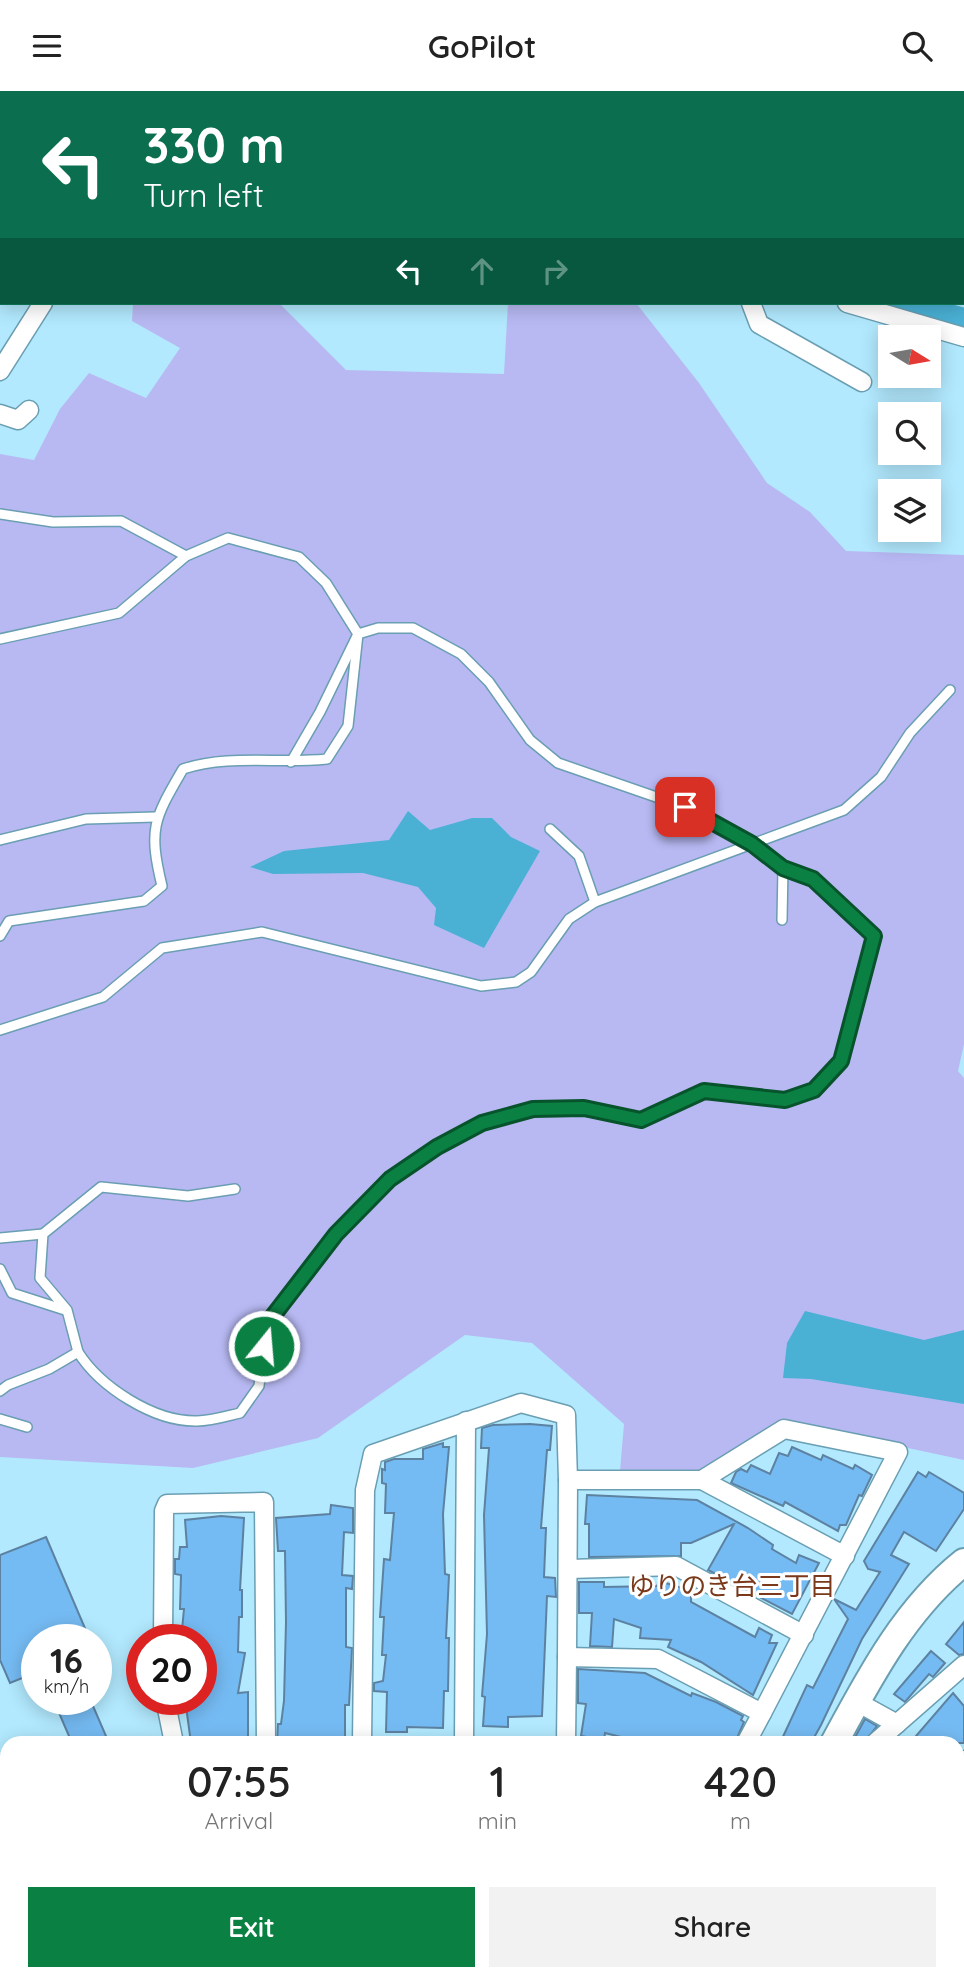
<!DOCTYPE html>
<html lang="en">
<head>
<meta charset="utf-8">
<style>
  body { margin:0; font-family:Quicksand,"Noto Sans JP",sans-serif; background:#f2f2f2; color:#222; height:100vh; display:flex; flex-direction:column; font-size:26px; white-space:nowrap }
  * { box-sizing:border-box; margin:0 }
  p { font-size:23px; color:#767676 }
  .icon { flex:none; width:38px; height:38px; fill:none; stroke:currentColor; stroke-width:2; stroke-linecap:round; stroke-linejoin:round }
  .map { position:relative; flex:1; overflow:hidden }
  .sheet { position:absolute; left:0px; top:1645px; width:964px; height:245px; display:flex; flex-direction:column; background:#fff; border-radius:21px 21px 0 0; box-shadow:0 4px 18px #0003 }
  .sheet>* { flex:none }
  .guide { position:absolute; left:0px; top:0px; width:964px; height:214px; box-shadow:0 4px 18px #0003; background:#0b6e4f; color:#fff; overflow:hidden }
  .needle { width:46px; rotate:101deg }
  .controls { position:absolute; left:878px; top:234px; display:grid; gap:14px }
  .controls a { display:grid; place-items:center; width:63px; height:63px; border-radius:0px; background:#fff; box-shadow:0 4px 18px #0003; font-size:35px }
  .speed { position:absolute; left:21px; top:1533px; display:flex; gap:14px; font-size:35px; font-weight:700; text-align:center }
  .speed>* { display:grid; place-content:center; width:91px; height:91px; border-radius:50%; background:#fff; box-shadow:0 4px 18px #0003; line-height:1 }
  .speed small { font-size:18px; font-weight:400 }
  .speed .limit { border:10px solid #d22; background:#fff; color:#111 }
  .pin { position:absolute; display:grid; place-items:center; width:60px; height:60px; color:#fff; margin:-30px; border-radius:14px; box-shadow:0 4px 10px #0006 }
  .me { position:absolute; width:77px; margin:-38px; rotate:17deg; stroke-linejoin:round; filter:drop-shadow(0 0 5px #0008) }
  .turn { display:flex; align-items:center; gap:24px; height:147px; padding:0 28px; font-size:32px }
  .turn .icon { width:91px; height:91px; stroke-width:2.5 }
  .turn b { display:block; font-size:49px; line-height:60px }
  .lanes { display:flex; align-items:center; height:66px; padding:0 28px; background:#0003; justify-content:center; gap:35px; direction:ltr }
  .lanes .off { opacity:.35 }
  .eta { display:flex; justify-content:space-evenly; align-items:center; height:119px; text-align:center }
  .eta b { font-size:42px; font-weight:600; line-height:49px }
  .button { display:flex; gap:14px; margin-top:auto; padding:14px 28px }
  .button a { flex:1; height:80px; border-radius:0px; background:#0b8043; color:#fff; font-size:28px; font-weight:600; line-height:80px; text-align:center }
  .button a+a { background:#f2f2f2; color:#222 }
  header { display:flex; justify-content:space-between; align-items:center; height:91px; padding:0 28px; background:#fff; font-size:32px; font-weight:600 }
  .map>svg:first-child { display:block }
</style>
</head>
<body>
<header><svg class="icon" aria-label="menu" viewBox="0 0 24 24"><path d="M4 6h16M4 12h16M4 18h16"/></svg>GoPilot<svg class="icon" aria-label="search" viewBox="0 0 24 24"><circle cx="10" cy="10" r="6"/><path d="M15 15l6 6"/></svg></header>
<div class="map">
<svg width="964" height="1890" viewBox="0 0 964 1890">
  <rect width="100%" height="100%" fill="#b2e9fe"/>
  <path fill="#b8b9f3" d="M133,212h146l67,67 158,4 4,-71h128l63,80 68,100 43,29 36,39 118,4v489l-6,27 6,7v382l-182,-39 -81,50h-81l4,-47 -92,-81 -67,-8 -147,103 -125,30 -193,-11v-1003l34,6 26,-51 29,-36 57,25 34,-50 -48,-27z"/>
  <g fill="#4ab1d5">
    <path d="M408,720l22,19 42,-12h20l19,19 29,14 -56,97 -50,-23 2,-17 -18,-21 -55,-14 -90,1 -23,-7 34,-16 105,-11z"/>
    <path d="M805,1220l119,29 40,-10v74l-153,-25 -28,-1 4,-35z"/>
  </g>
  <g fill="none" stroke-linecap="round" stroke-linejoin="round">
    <g stroke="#4ab1d5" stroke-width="30">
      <path d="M107,0l5,2"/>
      <path d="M506,2v-2"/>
      <path d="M890,212l74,20"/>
    </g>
  </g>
  <g fill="#75bbf3" stroke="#5d82a1" stroke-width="2">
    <path d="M530,1333l22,2 -2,24h-3l-6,78h5l-2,49 11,1 1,19 -9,-1 -5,120 -34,1v10l-25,-1 2,-29 -3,-1 5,-62 -3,-119 5,-67h-8l1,-20 11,-3z"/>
    <path d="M443,1352v4h6l-6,67 2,60 4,1 -3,63h3l-1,53h-4l-1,37 -36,-1v5h-21l1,-40 -13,-1v-8l9,-2 3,-26h-4l2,-38h-4l4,-58 6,1 4,-47h-9l1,-29 -4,-1v-14l3,1v-8l9,-3h29v-10z"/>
    <path d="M792,1356l29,13 2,-5 30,14 2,-4 17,10 -10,21 -3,-1 -13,30h-6l-2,6 -53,-29 -2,4 -52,-23 5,-11 5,-3 6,3 4,-7 19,9 9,-21 9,3z"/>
    <path d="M918,1381l8,5 3,-5 35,21v16l-28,42 -32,-19 -13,23 18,9 -47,75 -41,86 -10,18h-31l27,-58 6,3 35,-69 -14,-20 22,11 24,-38 -12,-3 -4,-8z"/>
    <path d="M587,1404l110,5 51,28 25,17 -1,4 24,14 3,-8 20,8 -27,51 -84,-44 26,-46 -43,19h-10v13l-92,1v-33h-4z"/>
    <path d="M331,1414l22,3v25l-9,-1 -2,43 11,1 -1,13 -6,-1v59l6,1 -3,57h-4v36l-68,2 1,-19h3l3,-23 2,-79 -1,-71h-7l-2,-33 54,-4z"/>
    <path d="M221,1425l23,2 -4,72h2v27h-3l-1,35 7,1 -7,40 10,-1v51h-57l-6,-44h16v-59h-20l3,-31h-4l1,-34 -6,-1v-15h4l1,-12h7l-2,-27z"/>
    <path d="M46,1446l44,103h-53v32l-27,11 -10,-23v-105z"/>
    <path d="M659,1490l20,6 12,8v7l64,35 4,-9 13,7 -3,8h8l-24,52 -52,-33 -33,-15 3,-7 -31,-2 1,-10 -27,-9 -2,28 -22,-1 2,-33h-13v-31h25v5l53,-1z"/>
    <path d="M964,1531v32l-5,1 -13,-11z"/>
    <path d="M931,1560l14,12 -12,14 -4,-3 -24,28 -11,-8z"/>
    <path d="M578,1578l67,4 46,23 1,-3 24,9 27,14 -2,4 3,2 -9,21h-90l-40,-10 -1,7 -23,-4 5,-32 -8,-1z"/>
    <path d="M953,1602l11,13v37h-54z"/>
    <path d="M53,1608h37l19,44h-37z"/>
    <path d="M865,1628l12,7 -13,17 -11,-2z"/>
  </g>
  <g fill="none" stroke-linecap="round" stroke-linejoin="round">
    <g stroke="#6a9eb2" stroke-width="12">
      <g id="lane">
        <path d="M0,423l53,8 68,-1 65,35"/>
        <path d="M0,548l119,-26 67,-57 42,-18 71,19 27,26 32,51 -38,78 -29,50"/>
        <path d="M550,738l29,27 16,46"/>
        <path d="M0,749l86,-21 69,-2"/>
        <path d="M782,829l1,-52"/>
        <path d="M0,845l9,-15 135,-20 18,-15c-14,-58 -8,-67 21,-117 46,-15 95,-5 144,-10l21,-33 10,-92 20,-6h35l48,26 28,28 41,58 28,23 127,44 67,37 31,24 30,11 61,57 -33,125 -27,28 -29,10 -81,-8 -63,29 -57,-12 -51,1 -51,15 -45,23 -47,32 -54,55 -70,91 -7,61 -19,27c-13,3 -29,8 -43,8 -43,1 -97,-34 -119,-69l-29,17 -41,16 -8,6"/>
        <path d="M0,939l103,-33 59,-49 100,-16 219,54 35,-4 15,-10 38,-53 26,-17 249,-92 37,-33 29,-44 40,-43"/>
        <path d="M0,1147l43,-4"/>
        <path d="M0,1178l12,24 53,17"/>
        <path d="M78,1261l-11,-42 -27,-32 3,-44 58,-47 87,9 47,-7"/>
        <path d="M0,1328l27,8"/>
      </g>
    </g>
    <g stroke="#6a9eb2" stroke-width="21">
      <g id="street">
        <path d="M68,0l6,2"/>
        <path d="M794,2l1,-2"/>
        <path d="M751,212l8,21 103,58"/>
        <path d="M847,212l117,34"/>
        <path d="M0,280l43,-68"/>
        <path d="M0,323l18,6 11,-10"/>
        <path d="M702,1389l143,76"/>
        <path d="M569,1478l107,-3 128,69"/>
        <path d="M163,1549l1,-129 3,-7 97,-2 2,241"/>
        <path d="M567,1566l1,-177"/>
        <path d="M165,1608l9,44"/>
        <path d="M857,1611l40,22"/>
        <path d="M362,1652l3,-253 8,-36 148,-51 45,12 2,65h134l82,-51 114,23 -136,261 -104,-54 -91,-2 -1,86"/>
        <path d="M464,1652l2,-322"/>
        <path d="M746,1652l16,-30"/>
        <path d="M875,1652l89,-78"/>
        <path d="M957,1675l7,-6"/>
        <path d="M957,1713l7,4"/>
        <path d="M267,1883l3,7"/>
        <path d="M568,1883l33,7"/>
        <path d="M64,1890l16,-7"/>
        <path d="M351,1890l28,-7"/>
      </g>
    </g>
    <g stroke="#6a9eb2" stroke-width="30">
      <g id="secondary">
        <path d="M834,1652c35,-65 71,-134 130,-181"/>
        <path d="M709,1890l3,-7"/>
      </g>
    </g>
    <use href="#lane" stroke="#fff" stroke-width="9"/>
    <use href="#street" stroke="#fff" stroke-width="18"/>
    <use href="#secondary" stroke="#fff" stroke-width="26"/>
  </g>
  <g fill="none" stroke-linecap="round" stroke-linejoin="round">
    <g stroke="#07532c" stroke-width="18">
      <path id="route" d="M264,1255l2,-21 70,-91 54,-55 47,-32 45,-24 51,-14 51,-1 57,12 63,-29 81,9 29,-10 27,-29 33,-125 -61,-57 -30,-11 -31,-24 -67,-37"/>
    </g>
    <use href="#route" stroke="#0b8043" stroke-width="12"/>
  </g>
  <g text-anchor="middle" stroke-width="6" stroke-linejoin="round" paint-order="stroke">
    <g font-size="26" fill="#7a391a" stroke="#fff">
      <text x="732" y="1504">ゆりのき台三丁目</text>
    </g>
  </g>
</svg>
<div class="controls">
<a><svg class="needle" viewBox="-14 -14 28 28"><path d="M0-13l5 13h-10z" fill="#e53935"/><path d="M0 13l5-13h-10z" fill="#767676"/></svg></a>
<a><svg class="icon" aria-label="search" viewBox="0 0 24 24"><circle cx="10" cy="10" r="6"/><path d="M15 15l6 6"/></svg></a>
<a><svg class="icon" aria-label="layers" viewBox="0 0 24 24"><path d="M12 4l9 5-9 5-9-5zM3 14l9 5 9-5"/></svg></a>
</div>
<div class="speed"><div>16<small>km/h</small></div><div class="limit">20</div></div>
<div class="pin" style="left:685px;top:716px;background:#d93025"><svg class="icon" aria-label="arrive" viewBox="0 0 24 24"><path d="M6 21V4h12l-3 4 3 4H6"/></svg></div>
<svg class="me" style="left:264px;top:1255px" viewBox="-20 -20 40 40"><circle r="17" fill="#0b8043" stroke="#fff" stroke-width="3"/><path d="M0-11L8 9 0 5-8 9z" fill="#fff"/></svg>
<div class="guide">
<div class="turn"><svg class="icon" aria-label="left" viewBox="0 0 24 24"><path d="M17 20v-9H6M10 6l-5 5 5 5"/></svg><div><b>330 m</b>Turn left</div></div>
<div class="lanes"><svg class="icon" aria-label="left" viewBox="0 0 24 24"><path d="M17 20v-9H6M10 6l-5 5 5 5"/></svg><svg class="icon off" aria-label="ahead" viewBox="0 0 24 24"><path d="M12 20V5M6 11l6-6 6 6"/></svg><svg class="icon off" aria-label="right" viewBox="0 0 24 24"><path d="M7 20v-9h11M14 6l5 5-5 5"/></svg></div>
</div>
<section class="sheet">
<div class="eta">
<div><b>07:55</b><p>Arrival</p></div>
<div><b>1</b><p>min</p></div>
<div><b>420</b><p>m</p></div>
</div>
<div class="button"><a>Exit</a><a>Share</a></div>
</section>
</div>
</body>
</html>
